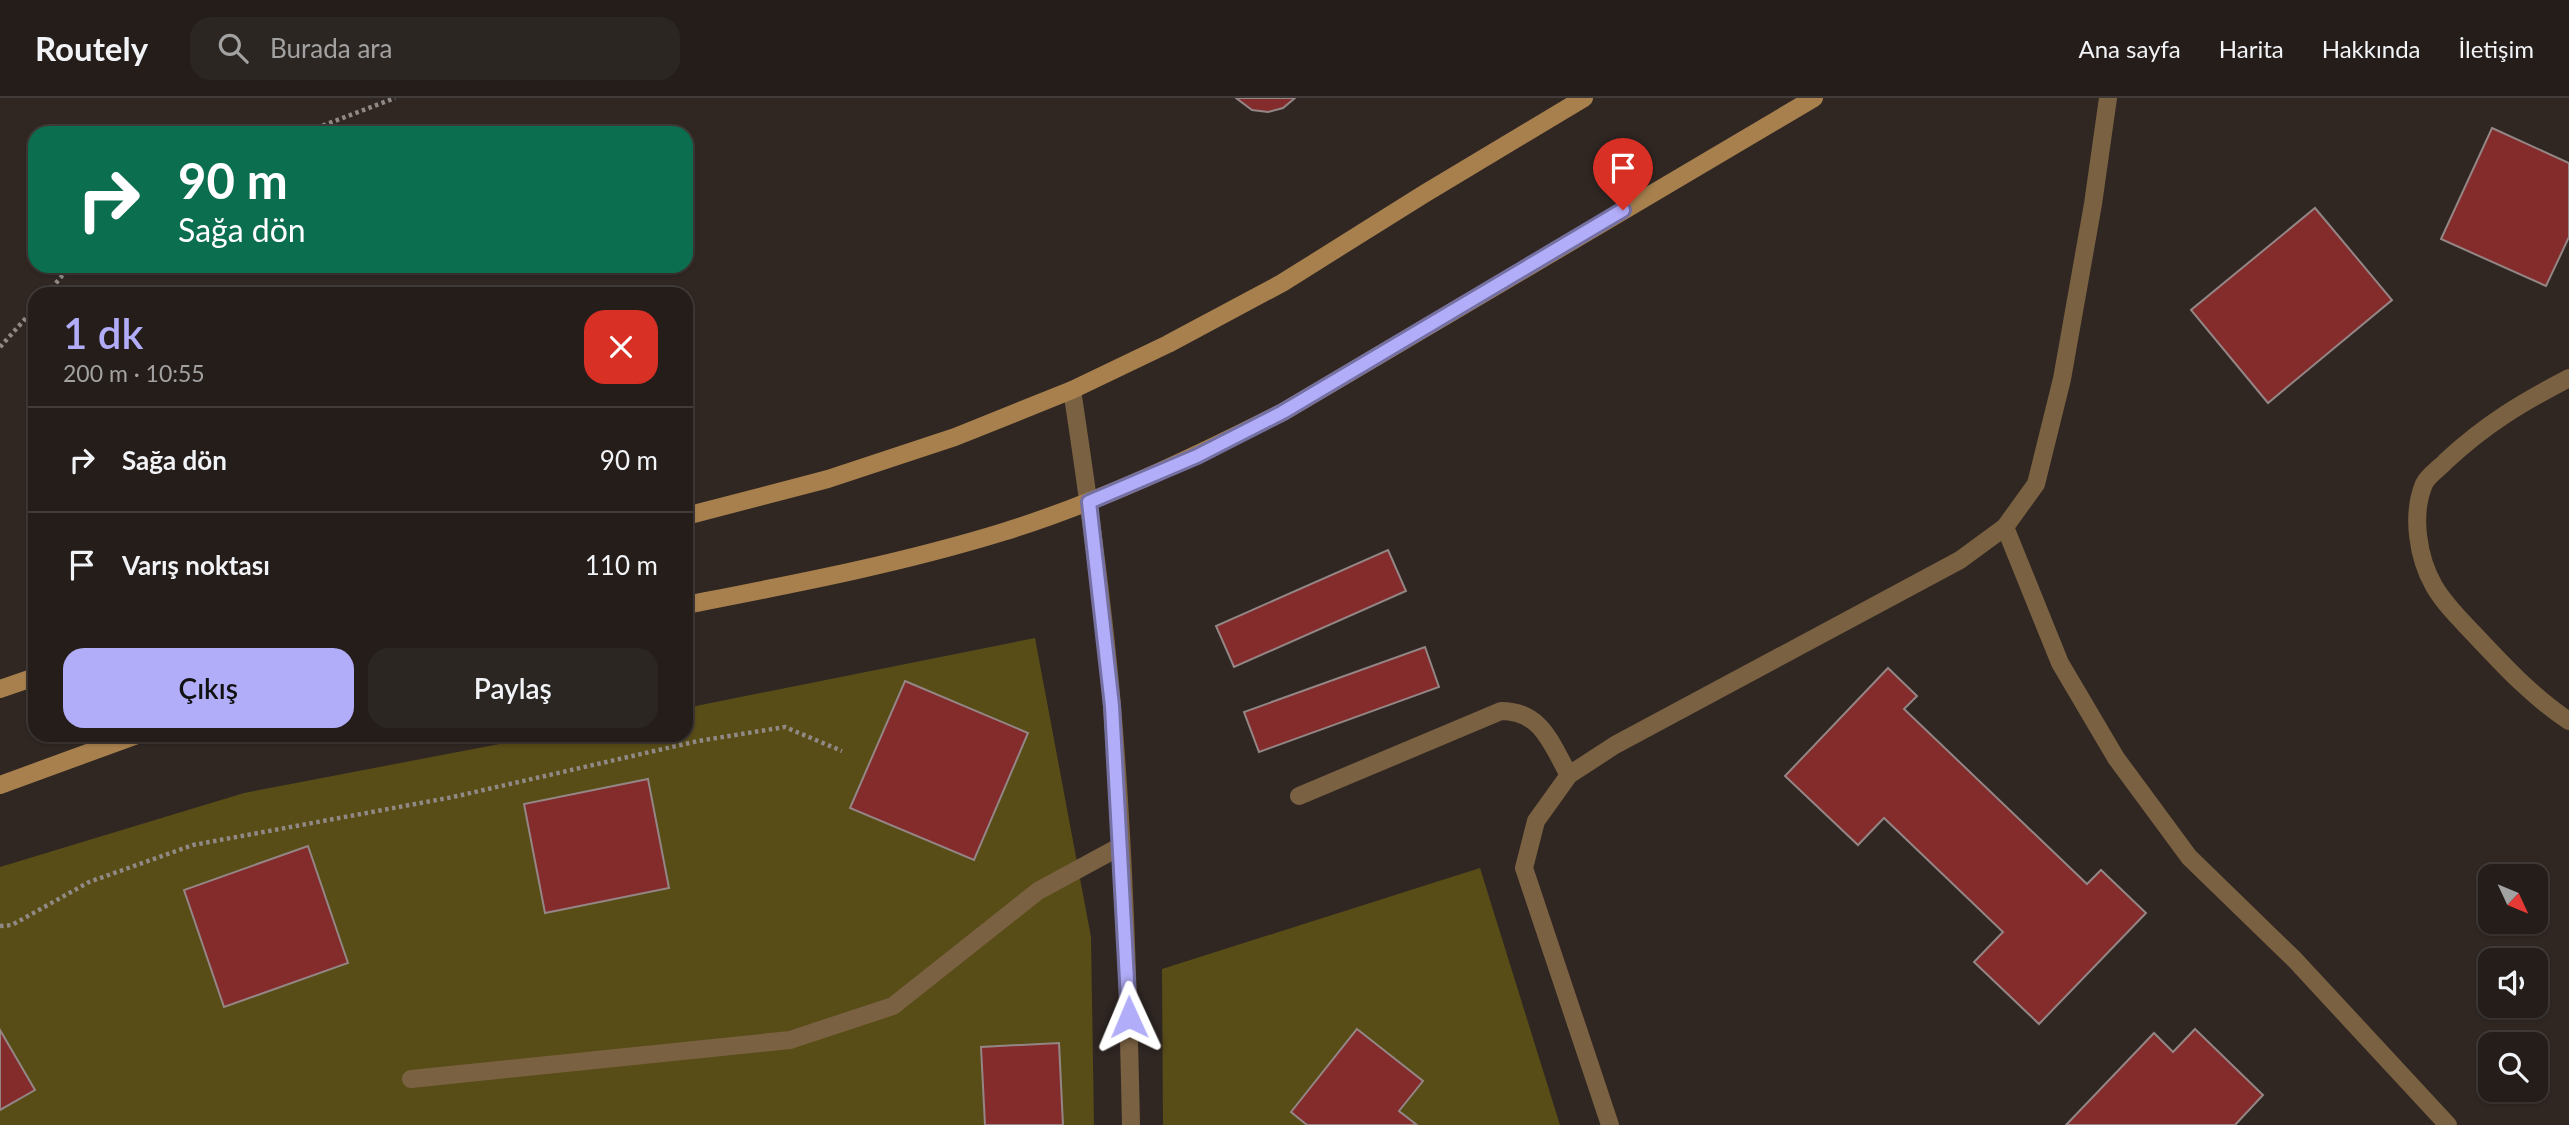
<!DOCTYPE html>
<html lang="tr">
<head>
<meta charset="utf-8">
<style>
  body { margin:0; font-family:Lato,sans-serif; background:#2c2623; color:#f1f3f6; height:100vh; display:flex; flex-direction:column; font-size:26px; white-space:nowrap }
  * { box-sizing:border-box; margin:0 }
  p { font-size:23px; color:#a3a2a2 }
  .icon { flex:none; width:38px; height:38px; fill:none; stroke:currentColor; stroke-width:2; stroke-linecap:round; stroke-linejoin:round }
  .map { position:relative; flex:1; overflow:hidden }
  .drawer { position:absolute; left:28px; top:189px; width:665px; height:455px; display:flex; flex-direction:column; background:#241d1a; border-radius:21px; box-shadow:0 2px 5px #0004,0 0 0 2px #413b39 }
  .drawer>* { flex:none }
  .banner { position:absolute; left:28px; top:28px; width:665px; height:147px; border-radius:21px; box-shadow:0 2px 5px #0004,0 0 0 2px #413b39; background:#0b6e4f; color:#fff; overflow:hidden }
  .needle { width:46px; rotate:134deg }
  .controls { position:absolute; left:2478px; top:766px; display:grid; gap:14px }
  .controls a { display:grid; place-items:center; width:70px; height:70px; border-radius:14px; background:#241d1a; box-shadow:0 2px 5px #0004,0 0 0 2px #413b39; font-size:35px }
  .pin { position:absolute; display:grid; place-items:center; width:60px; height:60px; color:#fff; margin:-72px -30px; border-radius:50% 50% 50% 0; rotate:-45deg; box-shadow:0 0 7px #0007 }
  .pin .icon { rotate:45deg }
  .me { position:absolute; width:77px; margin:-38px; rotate:359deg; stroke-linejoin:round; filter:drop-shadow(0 0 5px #0008) }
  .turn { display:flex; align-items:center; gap:24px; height:147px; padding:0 35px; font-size:32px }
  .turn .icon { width:91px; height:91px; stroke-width:2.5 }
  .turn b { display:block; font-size:49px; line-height:60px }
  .round { display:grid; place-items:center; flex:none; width:74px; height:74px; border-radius:21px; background:#2c2623 }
  .overview { display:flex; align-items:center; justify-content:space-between; height:119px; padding:0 35px }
  h1 { font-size:42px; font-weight:600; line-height:52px; color:#b2adf9 }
  .action { display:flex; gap:14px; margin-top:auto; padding:14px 35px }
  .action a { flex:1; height:80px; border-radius:21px; background:#b2adf9; color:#111; font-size:28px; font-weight:600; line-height:80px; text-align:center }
  .action a+a { background:#2c2623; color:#f1f3f6 }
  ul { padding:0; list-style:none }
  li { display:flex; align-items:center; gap:21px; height:105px; padding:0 35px; border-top:2px solid #413b39 }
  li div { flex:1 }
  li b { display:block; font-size:26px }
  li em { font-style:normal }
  header { display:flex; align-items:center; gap:42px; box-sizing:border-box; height:98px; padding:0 35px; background:#241d1a; border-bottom:2px solid #413b39 }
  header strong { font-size:33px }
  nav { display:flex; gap:38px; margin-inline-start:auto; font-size:24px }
  .search { width:490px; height:63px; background:#2c2623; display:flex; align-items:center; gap:18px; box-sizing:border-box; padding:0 24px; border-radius:21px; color:#a3a2a2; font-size:26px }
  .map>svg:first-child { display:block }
</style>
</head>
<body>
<header>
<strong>Routely</strong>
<div class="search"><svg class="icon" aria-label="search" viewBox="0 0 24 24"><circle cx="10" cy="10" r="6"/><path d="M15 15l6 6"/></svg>Burada ara</div>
<nav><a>Ana sayfa</a><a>Harita</a><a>Hakkında</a><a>İletişim</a></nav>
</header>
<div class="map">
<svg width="2569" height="1027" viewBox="0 0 2569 1027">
  <rect width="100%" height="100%" fill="#302723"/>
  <g fill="#584c17">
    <path d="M1035,540l56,299 3,188h-1094v-258l244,-74 302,-58h140v-27z"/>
    <path d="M1480,770l80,257h-397l-1,-156z"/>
  </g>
  <g fill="#842b2c" stroke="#938685" stroke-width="2">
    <path d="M1236,0h59l-12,10 -15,4 -16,-2z"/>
    <path d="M2492,30l77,35v74l-23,49 -105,-47z"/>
    <path d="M2315,110l77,92 -124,103 -77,-93z"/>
    <path d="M1388,452l18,41 -172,76 -18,-41z"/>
    <path d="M1425,549l14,40 -180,65 -15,-40z"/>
    <path d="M1888,570l29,28 -13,13 183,175 14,-14 45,43 -107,111 -65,-62 29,-30 -119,-114 -26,27 -73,-69z"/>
    <path d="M905,583l123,52 -54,127 -124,-52z"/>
    <path d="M648,681l21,109 -124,25 -21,-109z"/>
    <path d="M308,748l40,117 -124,44 -40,-117z"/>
    <path d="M1357,931l66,52 -24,30 18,14h-110l-16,-13z"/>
    <path d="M2195,931l68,66 -28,30h-169l88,-92 19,19z"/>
    <path d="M0,932l35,60 -35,20z"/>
    <path d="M1059,945l4,82h-78l-4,-78z"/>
  </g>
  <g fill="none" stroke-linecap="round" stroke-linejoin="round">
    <g stroke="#908985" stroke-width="4.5" stroke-dasharray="3.5 3.5" stroke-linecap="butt">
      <path d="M303,35l92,-35"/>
      <path d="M47,196l23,-28"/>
      <path d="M0,249l35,-39"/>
      <path d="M0,828l12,-1 77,-43 104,-37 260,-48 245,-56 87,-14 57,24"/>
    </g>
    <path stroke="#7a6142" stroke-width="18" d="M1299,698l202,-85c41,0 50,33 68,64"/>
    <g stroke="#7a6142" stroke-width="18">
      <path d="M2569,280c-48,25 -83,46 -123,83 -6,7 -18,14 -22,23 -13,31 -6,74 10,102 11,19 27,34 41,49 29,31 59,63 94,86"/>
      <path d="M1072,292c16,105 31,210 40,316 12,139 16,279 19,419"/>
      <path d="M2005,429l55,136 56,95 73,99 106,103 153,165"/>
      <path d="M411,981l379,-39 103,-34 145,-115 83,-45"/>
      <path d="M1610,1027l-86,-257 12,-47 33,-46 46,-30 345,-185 45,-33 31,-43 26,-105 31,-175 15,-106"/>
    </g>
    <g stroke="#a8804e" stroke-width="18">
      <path d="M686,418l142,-37 127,-42 117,-47 96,-46 114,-61 142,-89 160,-96"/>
      <path d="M686,507c107,-21 213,-41 317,-73 97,-30 189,-74 280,-120l531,-314"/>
      <path d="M0,591l35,-12"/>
      <path d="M0,687l137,-50"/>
    </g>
  </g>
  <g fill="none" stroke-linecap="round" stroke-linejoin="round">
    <g stroke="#7470a2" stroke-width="18">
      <path id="route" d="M1129,919l-17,-311 -23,-204 108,-46 86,-44 340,-202"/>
    </g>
    <use href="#route" stroke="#b2adf9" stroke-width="12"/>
  </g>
</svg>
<div class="controls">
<a><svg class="needle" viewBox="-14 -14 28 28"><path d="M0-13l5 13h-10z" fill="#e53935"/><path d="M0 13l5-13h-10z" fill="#a3a2a2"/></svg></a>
<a><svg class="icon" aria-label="sound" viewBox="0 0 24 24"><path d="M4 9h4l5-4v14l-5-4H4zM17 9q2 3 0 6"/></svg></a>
<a><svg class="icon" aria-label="search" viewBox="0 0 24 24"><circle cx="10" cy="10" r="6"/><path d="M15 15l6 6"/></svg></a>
</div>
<div class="pin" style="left:1623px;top:112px;background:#d93025"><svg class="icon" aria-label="arrive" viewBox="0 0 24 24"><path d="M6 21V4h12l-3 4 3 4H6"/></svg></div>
<svg class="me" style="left:1129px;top:919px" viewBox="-20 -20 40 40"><path d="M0-17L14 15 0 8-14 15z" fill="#b2adf9" stroke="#fff" stroke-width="4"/></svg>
<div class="banner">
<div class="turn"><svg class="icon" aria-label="right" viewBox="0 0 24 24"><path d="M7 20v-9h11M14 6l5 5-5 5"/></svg><div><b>90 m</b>Sağa dön</div></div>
</div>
<section class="drawer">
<div class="overview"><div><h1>1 dk</h1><p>200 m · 10:55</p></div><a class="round" style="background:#d93025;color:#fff"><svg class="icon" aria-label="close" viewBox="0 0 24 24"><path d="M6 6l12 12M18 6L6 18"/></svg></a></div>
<ul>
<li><svg class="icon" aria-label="right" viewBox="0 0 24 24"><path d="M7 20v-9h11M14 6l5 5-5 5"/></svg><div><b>Sağa dön</b></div><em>90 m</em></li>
<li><svg class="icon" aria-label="arrive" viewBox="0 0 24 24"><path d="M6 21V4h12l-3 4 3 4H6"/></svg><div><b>Varış noktası</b></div><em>110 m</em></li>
</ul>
<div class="action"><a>Çıkış</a><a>Paylaş</a></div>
</section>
</div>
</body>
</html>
